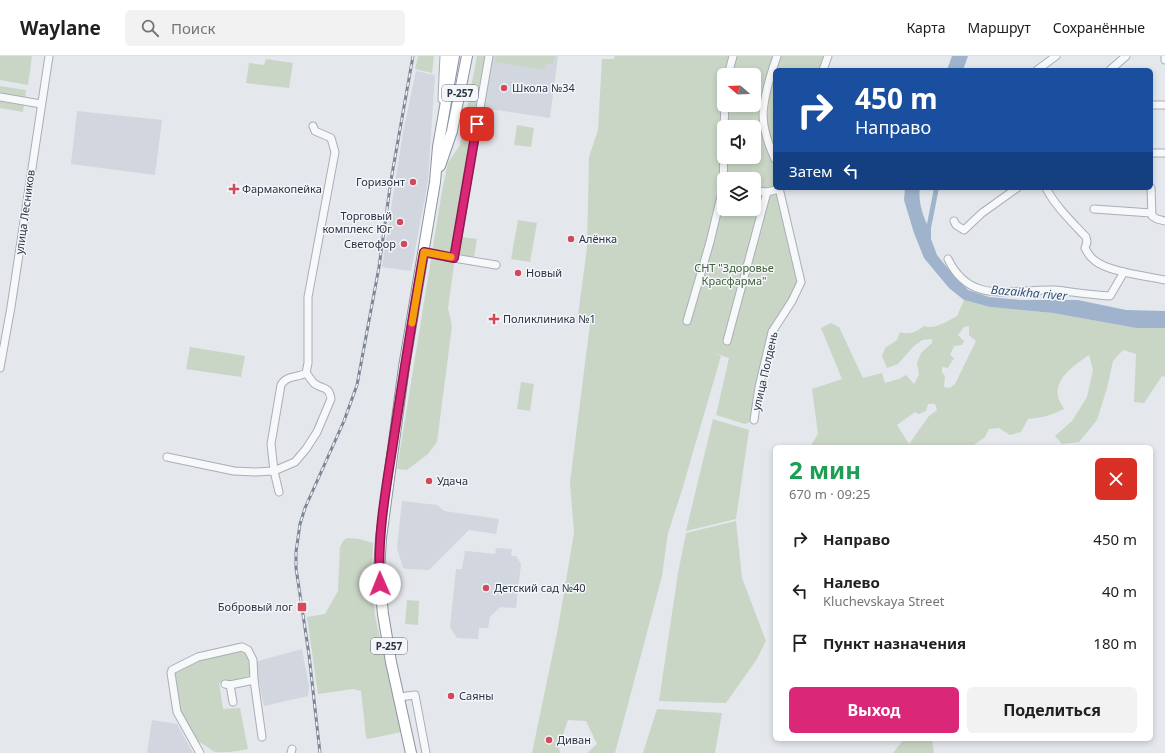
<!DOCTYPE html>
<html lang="ru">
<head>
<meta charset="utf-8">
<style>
  body { margin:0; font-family:"Noto Sans",sans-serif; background:#f2f2f2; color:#202124; height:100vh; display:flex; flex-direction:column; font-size:15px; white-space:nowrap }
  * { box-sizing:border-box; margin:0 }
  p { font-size:13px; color:#757577 }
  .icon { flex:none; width:22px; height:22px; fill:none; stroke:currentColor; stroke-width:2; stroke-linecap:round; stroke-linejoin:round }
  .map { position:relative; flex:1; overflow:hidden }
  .details { position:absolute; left:773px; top:389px; width:380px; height:296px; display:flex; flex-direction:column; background:#fff; border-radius:6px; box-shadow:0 2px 6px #0003 }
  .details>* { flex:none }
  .hud { position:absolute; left:773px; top:12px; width:380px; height:122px; border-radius:6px; box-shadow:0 2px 6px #0003; background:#1a4fa0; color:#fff; overflow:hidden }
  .needle { width:26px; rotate:289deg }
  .fabs { position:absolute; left:717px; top:12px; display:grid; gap:8px }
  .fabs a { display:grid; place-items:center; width:44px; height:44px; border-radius:6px; background:#fff; box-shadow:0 2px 6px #0003; font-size:20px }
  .pin { position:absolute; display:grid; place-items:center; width:34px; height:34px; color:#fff; margin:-17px; border-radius:8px; box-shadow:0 2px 6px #0006 }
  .me { position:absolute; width:44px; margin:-22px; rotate:359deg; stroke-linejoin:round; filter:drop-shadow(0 0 3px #0008) }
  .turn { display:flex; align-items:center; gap:14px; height:84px; padding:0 16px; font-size:18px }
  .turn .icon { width:52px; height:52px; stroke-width:2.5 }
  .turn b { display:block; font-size:28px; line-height:34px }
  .then { display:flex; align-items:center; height:38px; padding:0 16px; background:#0003; gap:8px; font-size:15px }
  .round { display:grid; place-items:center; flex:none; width:42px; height:42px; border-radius:6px; background:#f2f2f2 }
  .summary { display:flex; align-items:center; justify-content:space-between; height:68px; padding:0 16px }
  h1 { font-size:24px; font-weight:700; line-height:30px; color:#1e9e55 }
  .button { display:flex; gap:8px; margin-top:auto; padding:8px 16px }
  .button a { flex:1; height:46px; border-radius:6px; background:#db2777; color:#fff; font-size:16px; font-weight:700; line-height:46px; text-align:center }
  .button a+a { background:#f2f2f2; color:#202124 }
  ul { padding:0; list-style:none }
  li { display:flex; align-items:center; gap:12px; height:52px; padding:0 16px }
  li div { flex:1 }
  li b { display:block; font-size:15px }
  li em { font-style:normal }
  header { display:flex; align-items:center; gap:24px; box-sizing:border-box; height:56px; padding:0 20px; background:#fff; border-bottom:1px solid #e0e0e0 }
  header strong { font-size:19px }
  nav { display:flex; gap:22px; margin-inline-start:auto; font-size:14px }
  .search { width:280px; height:36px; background:#f2f2f2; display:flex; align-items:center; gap:10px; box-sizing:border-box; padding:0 14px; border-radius:6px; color:#757577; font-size:15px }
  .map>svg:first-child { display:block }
</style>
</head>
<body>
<header>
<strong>Waylane</strong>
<div class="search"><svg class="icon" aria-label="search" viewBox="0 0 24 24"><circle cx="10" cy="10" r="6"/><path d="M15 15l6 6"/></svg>Поиск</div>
<nav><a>Карта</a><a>Маршрут</a><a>Сохранённые</a></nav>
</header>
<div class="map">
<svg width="1165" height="697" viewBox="0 0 1165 697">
  <rect width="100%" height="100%" fill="#e4e7ec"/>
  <g fill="#d2d6de">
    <path d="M491,0h67l-8,62 -68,-10z"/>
    <path d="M416,15l19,4 -7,106 -17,90 -29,-4 21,-135z"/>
    <path d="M77,55l85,9 -7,55 -84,-11z"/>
    <path d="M402,445l35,4 7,6 55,8 -3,15 -27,-4 -40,40 -22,-1 -4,-1 -6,-20z"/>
    <path d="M496,492l16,1 -1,7h5l5,8 -5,44 -16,-1 -10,10 -2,11h-9l-1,11 -21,-1 -7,-11 6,-58h6l3,-18 30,3z"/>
    <path d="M302,593l7,37 -1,10 -44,10 -9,-43 3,-2z"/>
    <path d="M152,664l25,4 16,29h-46z"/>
  </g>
  <g fill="#c9d6c5" fill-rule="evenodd">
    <path d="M0,0h32l-4,29 -28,-5z"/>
    <path d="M418,0h16l-2,17 -17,-4z"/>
    <path d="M477,0h9l-34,198 2,11 -6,43 4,18 -15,116 -9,12 -21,16 -10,-1 45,-278 6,-28 12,-18z"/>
    <path d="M496,0h59l-2,8 -7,-1 -2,7 -49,-8z"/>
    <path d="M615,0h213l-5,14h-48v118h4l22,94 -29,50 -18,88 -9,4 -29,-9 13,-57 -15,-5 7,3 -39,134 -14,43 -6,43 -47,177h-28l10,-9 -11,-23 -18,-1 -9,27 1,6h-28l26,-125 16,-95 -4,-51 20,-158 -13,-1 10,-75 2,-91 9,-27 4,-71h12zM724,19h30v30h-30zM724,71h30v30h-30zM724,123h30v30h-30z"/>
    <path d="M266,3l27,4 -4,25 -43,-5 3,-20 15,2z"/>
    <path d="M0,30l26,4 -1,8 -25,-5z"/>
    <path d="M0,44l24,4 -1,8 -23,-4z"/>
    <path d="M517,69l17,3 -3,19 -17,-2z"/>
    <path d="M518,164l19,3 -7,39 -19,-3z"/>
    <path d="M461,181l16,2 -3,18 -16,-2z"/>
    <path d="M964,244l26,7 63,6 83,15h29v49l-3,-1 -18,27 -10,-1 2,-48 -13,-4 -10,11 -6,27 -10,32 -18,22 -17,2 -7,-8 17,-15 15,-24 6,-27 -4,-15c-13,9 -35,23 -31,42 1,4 4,8 6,12 -12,6 -23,9 -36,10l-7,13 -11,3 -11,-7 -10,1 -4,8 -14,10h-161l8,-13 -6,-45 30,-10 -21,-51 10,-5 8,4 24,51 19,-5 3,10 14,-4 7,-4 8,9 5,-9 -2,-12 4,-10 11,-10v-4l-10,1 -9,7 -15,17 -11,4 -5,-12 3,-8 12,-8 3,-8c9,3 17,0 24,-6 10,4 24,-5 33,-10zM969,270v9l7,6 -21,43 -5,4 -6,-1 1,-11 -3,-4v-5l6,1 6,-10 -4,-3 4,-9 8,-1 2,-4 -6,-6 6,-8zM928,348h7l2,6 -8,6 -20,28 -12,-19 18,-13 4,2 7,-3z"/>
    <path d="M190,291l55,9 -4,21 -55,-8z"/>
    <path d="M521,326l13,2 -4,27 -13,-2z"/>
    <path d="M713,363l36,11 -13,89 -50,12z"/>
    <path d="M736,465l6,57 24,63 -9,18 -31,44 -67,-2 19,-128 8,-40z"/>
    <path d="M347,482l12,1 14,4 -1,36 3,37 26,116 -33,7 -2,-2 -5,-46 -8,-2 -35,5 -11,-77 18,-3 13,-23 2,-44 3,-6z"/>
    <path d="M407,544l12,1 -1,24 -13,-1z"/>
    <path d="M242,593l5,5 4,21 -19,6 -13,2 4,26 17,-1 8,41c-9,2 -24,4 -33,3 -6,-3 -10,-8 -17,-10l-18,-32 -6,-34 1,-5 23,-10z"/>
    <path d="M657,653l65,4 -7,40h-72z"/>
    <path d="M904,683h28l2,14h-41z"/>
  </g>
  <g fill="#9fb4cc">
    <path d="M952,0h16l-5,14h-16z"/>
    <path d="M905,132h15c-2,11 2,26 7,36l7,-36h5l-8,40v11l6,16 8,10 23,25 21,7 32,3h57l48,10 39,1v17h-29l-83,-15 -63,-6 -26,-7 -15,-12 -25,-30 -10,-25 -10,-33z"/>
  </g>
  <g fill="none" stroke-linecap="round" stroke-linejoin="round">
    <g stroke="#a9aeb7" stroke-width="9">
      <g id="minor">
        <path d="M489,0l-35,202 42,7"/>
        <path d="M1165,0v4"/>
        <path d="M823,14l5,-14"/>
        <path d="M1037,14l19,-14"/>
        <path d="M1110,14l16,-14"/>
        <path d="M728,19l5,-19"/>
        <path d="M0,41l41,7"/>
        <path d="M1151,49h14"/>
        <path d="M724,71l1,-22"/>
        <path d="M1151,97h14"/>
        <path d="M775,103c-6,-13 -12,-31 -12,-45 1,-18 8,-41 14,-58"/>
        <path d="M1046,132c10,19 25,33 40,49l1,5 -2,6c2,4 5,9 9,12 14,12 52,16 71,20"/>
        <path d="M1151,132l1,28 5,3 8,2"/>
        <path d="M754,135l13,1 12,-3"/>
        <path d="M1094,153l57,4"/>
        <path d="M954,165l2,4 8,5 18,-17 35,-25"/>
        <path d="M424,196l30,6"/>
        <path d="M948,203c23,48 65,29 107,31 18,2 37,5 55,6l14,-24"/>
        <path d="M687,265l23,-79 13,-54 1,-38"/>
        <path d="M727,285l40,-149"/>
        <path d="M0,312l11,-61 38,-251"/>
        <path d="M754,364l5,-33 13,-55 20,-31 9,-19 -22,-94"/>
        <path d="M167,401l67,14 21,1 19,-1 21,-9 11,-13 11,-17 14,-33c-2,-13 -7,-9 -16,-15 -3,-2 -6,-8 -9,-11"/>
        <path d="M279,436l-5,-21 -3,-27 10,-59c5,-10 17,-7 25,-12l2,-10v-66l27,-145 -4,-14 -16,-7 -2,-5"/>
        <path d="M225,628l5,1 24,-5"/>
        <path d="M230,629l3,17"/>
        <path d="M399,641l16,-2 11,58"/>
        <path d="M200,697l-23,-41 -6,-39 1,-3 26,-13 44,-10 6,3 5,10 1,20 8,57"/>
        <path d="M291,697l1,-4"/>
      </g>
    </g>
    <g stroke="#a3abb8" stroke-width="11">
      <path id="major" d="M443,43l2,-43"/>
    </g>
    <g stroke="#8b94a3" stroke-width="12">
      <g id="highway">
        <path d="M440,110l12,-35 15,-75"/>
        <path d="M411,697l-20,-91 -8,-48 -4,-41 2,-35 23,-171 31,-185 3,-35 16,-91"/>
      </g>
    </g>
    <use href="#minor" stroke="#f7f8fa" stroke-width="7"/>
    <use href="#major" stroke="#fff" stroke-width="9"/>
    <use href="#highway" stroke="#fff" stroke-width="10"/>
    <g stroke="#7d8696" stroke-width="3">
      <path id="rail" d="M320,697l-11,-98 -13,-87v-16l4,-28 5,-16 39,-87 13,-36 22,-118 12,-87 22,-124"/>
    </g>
    <use href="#rail" stroke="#f4f6f9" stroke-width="1.5" stroke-dasharray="4.5" stroke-linecap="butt"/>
  </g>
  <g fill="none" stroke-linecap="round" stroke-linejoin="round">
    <g stroke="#8e194d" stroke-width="10">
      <path id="route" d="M380,528c-3,-44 5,-90 12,-134 10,-66 20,-132 32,-198l30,6 23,-134"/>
    </g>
    <use href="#route" stroke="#db2777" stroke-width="7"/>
    <path stroke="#f59e0b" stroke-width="7" d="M412,267l12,-71 27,5"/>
  </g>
  <g fill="#d1495b" stroke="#f4f6f9" stroke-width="1.5">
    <circle cx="504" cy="32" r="4"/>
    <circle cx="413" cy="126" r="4"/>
    <path d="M232 127h4v4h4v4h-4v4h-4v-4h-4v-4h4z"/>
    <circle cx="400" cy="166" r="4"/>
    <circle cx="571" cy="183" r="4"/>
    <circle cx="404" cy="188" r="4"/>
    <circle cx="518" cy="217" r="4"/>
    <path d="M492 257h4v4h4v4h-4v4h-4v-4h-4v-4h4z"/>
    <circle cx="429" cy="425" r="4"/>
    <circle cx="486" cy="532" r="4"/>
    <rect x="297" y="546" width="10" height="10" rx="2"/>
    <circle cx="451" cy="640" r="4"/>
    <circle cx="549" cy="684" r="4"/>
  </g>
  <g text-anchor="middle" stroke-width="3" stroke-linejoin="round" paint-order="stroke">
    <g fill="#f4f6f9" stroke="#676e7b" stroke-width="1">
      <rect x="442" y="29" width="36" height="16" rx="3"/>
      <rect x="371" y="582" width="36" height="16" rx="3"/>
    </g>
    <g font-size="10" font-weight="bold" fill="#2b3445">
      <text x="460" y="41">Р-257</text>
      <text x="389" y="594">Р-257</text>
    </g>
    <g font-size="11" fill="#2b3445" stroke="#f4f6f9" text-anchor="start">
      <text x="512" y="36">Школа №34</text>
      <text x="405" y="130" text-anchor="end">Горизонт</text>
      <text x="242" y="137">Фармакопейка</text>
      <text x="392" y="164" text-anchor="end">Торговый<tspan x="392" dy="13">комплекс Юг</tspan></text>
      <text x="579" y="187">Алёнка</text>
      <text x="396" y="192" text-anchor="end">Светофор</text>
      <text x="526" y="221">Новый</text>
      <text x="503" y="267">Поликлиника №1</text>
      <text x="437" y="429">Удача</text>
      <text x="494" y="536">Детский сад №40</text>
      <text x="293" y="555" text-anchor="end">Бобровый лог</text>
      <text x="459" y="644">Саяны</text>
      <text x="557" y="688">Диван</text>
    </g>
    <g font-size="11" fill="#2b3445" stroke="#f4f6f9">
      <text transform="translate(25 156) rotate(-82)" y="4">улица Лесников</text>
      <text transform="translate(765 315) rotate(-77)" y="4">улица Полдень</text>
    </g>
    <g font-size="11" fill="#3f6138" stroke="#f4f6f9">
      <text x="734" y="216">СНТ "Здоровье<tspan x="734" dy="13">Красфарма"</tspan></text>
    </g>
    <g font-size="12" font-style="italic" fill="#34527a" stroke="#f4f6f9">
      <text transform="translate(1029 237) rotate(5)" y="4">Bazaikha river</text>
    </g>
  </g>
</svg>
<div class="fabs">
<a><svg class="needle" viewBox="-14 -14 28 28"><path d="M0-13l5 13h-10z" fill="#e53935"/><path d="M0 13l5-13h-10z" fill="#757577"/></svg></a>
<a><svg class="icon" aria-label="sound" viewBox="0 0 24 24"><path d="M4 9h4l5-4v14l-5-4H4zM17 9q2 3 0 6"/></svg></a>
<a><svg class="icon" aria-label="layers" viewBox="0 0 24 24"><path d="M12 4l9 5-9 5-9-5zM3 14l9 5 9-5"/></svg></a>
</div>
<div class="pin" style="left:477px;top:68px;background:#d93025"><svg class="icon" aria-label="arrive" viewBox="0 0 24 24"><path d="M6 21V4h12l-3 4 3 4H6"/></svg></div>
<svg class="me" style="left:380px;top:528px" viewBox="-20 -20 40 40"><circle r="19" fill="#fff"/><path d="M0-13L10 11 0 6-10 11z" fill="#db2777"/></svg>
<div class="hud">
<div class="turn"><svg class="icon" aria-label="right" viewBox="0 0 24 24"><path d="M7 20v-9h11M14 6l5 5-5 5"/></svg><div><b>450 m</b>Направо</div></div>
<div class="then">Затем<svg class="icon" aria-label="left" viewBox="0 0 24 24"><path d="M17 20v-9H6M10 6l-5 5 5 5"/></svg></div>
</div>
<section class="details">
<div class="summary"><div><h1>2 мин</h1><p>670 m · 09:25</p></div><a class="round" style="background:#d93025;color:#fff"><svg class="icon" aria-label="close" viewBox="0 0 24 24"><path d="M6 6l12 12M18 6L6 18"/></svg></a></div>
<ul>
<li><svg class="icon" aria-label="right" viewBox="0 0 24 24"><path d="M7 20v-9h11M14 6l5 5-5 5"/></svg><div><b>Направо</b></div><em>450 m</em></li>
<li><svg class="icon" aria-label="left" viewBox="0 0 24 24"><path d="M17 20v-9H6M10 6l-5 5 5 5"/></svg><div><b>Налево</b><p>Kluchevskaya Street</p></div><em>40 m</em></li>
<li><svg class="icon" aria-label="arrive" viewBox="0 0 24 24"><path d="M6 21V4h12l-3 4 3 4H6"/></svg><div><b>Пункт назначения</b></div><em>180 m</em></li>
</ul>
<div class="button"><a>Выход</a><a>Поделиться</a></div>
</section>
</div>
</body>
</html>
